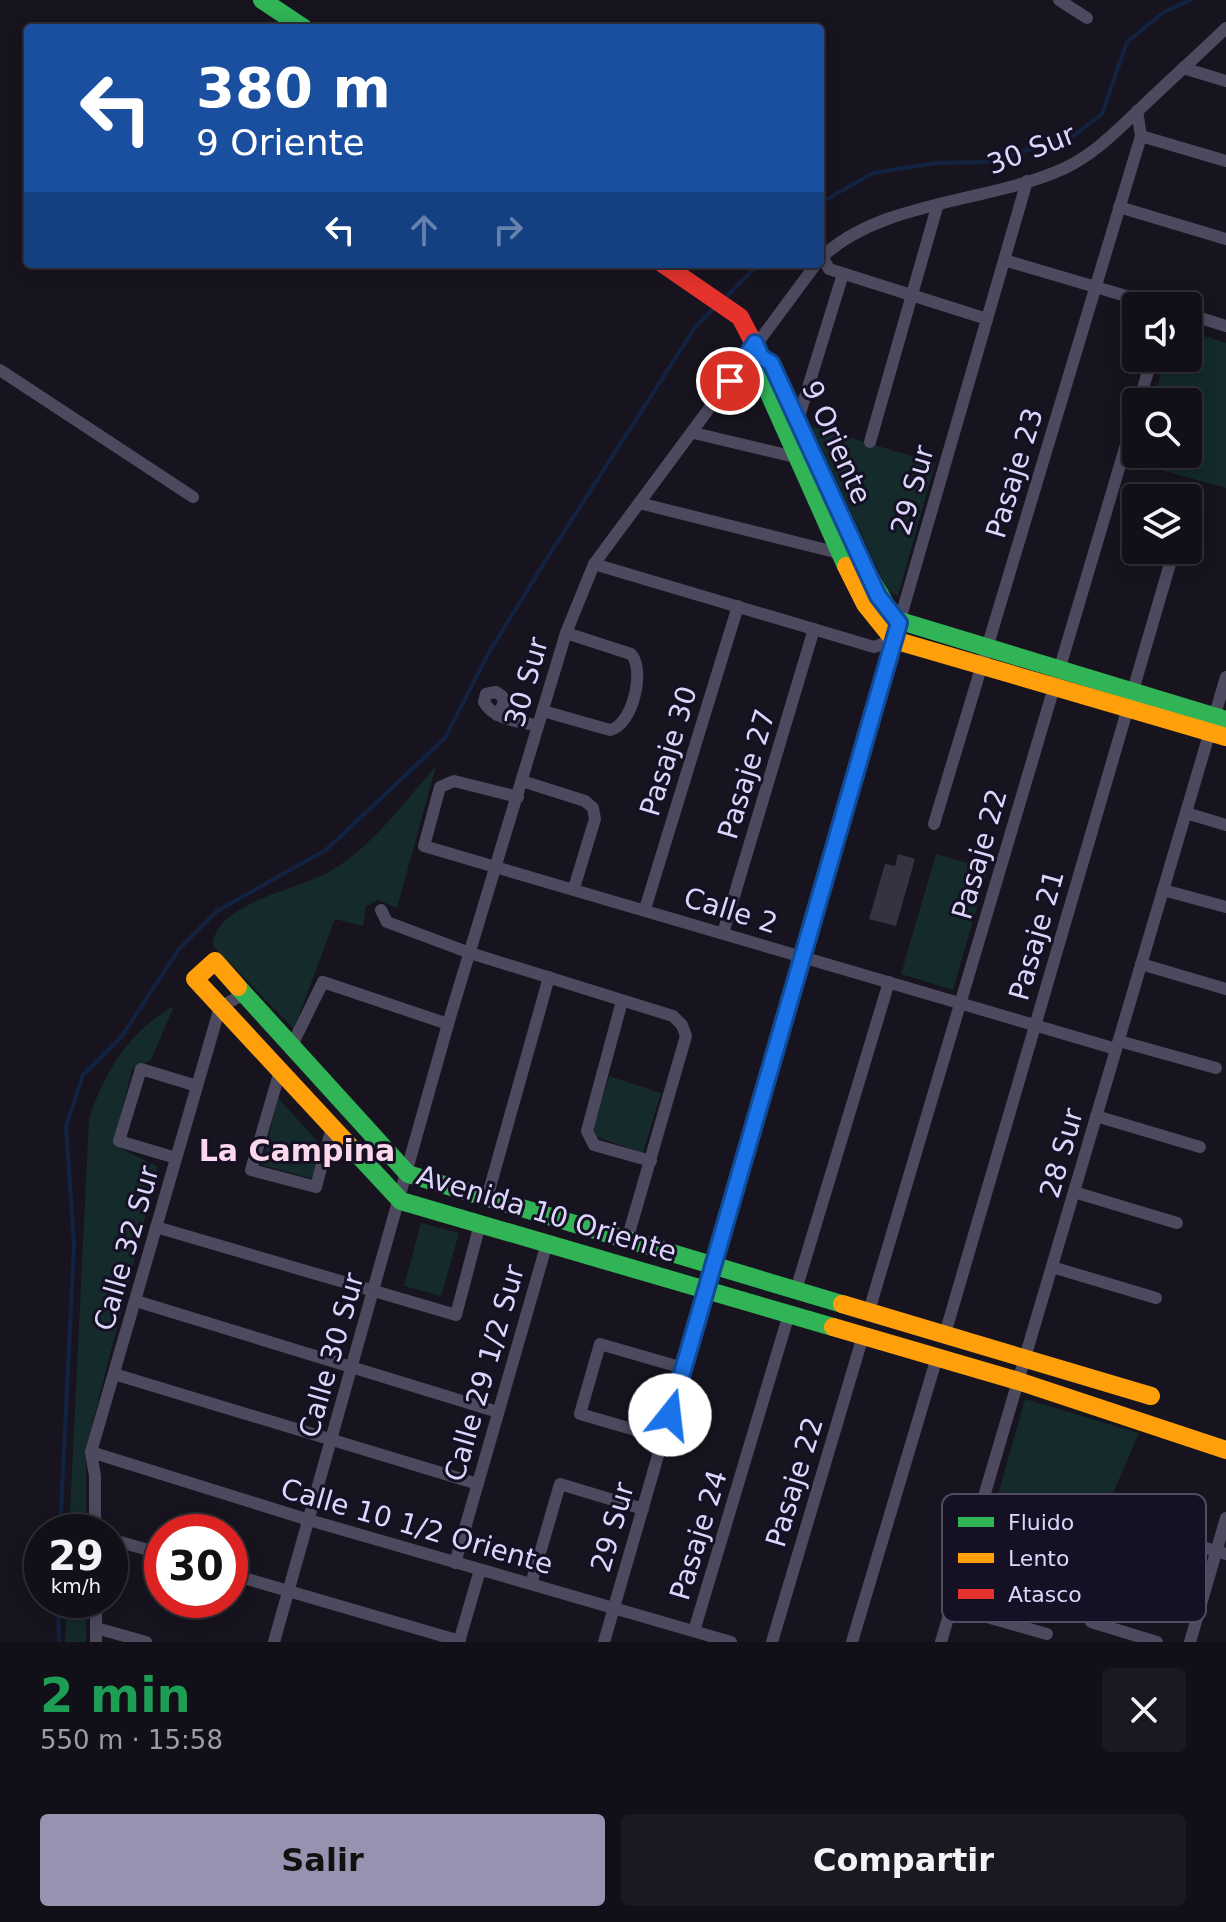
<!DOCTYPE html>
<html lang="es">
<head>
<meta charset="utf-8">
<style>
  body { margin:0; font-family:"DejaVu Sans",sans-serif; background:#1a1820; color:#f1f3f6; height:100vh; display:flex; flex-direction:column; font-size:30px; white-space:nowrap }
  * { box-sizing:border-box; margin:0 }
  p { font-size:26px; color:#9c9ca1 }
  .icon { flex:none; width:44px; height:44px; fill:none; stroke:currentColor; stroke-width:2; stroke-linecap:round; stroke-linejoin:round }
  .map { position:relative; height:1642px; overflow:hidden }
  .details { display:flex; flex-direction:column; background:#110f17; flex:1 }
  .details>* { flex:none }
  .guide { position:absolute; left:24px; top:24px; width:800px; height:244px; border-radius:8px; box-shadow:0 4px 20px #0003,0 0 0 2px #302f36; background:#1a4fa0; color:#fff; overflow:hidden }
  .tools { position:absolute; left:1122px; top:292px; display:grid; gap:16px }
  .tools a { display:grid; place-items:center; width:80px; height:80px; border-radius:8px; background:#110f17; box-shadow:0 4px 20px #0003,0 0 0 2px #302f36; font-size:40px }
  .speed { position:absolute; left:24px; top:1514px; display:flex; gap:16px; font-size:40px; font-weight:700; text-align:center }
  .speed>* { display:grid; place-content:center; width:104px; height:104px; border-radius:50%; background:#110f17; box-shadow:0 4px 20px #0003,0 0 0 2px #302f36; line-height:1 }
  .speed small { font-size:20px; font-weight:400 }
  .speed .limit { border:12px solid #d22; background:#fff; color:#111 }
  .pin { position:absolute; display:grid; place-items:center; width:68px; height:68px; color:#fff; margin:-34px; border:4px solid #fff; border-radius:50%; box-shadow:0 2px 8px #0007 }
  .me { position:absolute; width:88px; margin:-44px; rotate:16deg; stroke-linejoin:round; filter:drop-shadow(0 0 6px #0008) }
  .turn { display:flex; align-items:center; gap:28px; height:168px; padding:0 40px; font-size:36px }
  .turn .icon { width:104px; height:104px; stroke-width:2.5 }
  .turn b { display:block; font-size:56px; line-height:68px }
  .lanes { display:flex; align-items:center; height:76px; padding:0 40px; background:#0003; justify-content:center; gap:40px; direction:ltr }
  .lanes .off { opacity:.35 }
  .round { display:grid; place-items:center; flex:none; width:84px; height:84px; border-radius:8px; background:#1a1820 }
  .overview { display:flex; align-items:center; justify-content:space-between; height:136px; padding:0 40px }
  h1 { font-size:48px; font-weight:800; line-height:60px; color:#1e9e55 }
  .primary-button { display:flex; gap:16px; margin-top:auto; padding:16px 40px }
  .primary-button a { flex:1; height:92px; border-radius:8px; background:#9792af; color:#111; font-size:32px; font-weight:800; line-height:92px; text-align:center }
  .primary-button a+a { background:#1a1820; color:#f1f3f6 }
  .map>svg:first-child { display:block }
</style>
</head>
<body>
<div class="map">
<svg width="1226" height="1642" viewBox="0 0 1226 1642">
  <rect width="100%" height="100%" fill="#17141f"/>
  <g fill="#142a2b">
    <path d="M1188,331l38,12v145l-91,-25 2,-9h51v-52h-35l12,-44h23z"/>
    <path d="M811,426l124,37 -37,133 -10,-5z"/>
    <path d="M436,766l-39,142 -19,-8 -12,6 -3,20 -28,-7 -41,110 -81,-83c0,-42 85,-57 114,-73 44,-24 76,-70 109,-107z"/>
    <path d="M936,854l52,15 -35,121 -52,-16z"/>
    <path d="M174,1006l-23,54 -19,9 -18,76 44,22 -72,282v83h-17l20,-413c16,-49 40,-87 85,-113z"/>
    <path d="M609,1076l52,17 -18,60 -49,-17 -1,-7z"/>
    <path d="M278,1098l43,47 -8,34 -51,-14z"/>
    <path d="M421,1223l38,10 -18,63 -37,-10z"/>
    <path d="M1025,1399l114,34 -52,121 -98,-28z"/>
    <path d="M67,1600h19v42h-21z"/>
  </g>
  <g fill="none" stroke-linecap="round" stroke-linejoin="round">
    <g stroke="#122342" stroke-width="4">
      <path d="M820,203l53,-30 63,-10 51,-1 85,-25 30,-23 25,-72 37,-30 27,-12"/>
      <path d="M724,299l35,-35"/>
      <path d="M60,1532l14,-287 -8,-119 17,-51 39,-39 57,-87 38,-38 109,-61 119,-112 43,-84 56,-91 152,-237 18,-18"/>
      <path d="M58,1600l1,42"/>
    </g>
  </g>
  <path fill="#363241" d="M898,854l17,5 -19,67 -27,-7 16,-55 10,2z"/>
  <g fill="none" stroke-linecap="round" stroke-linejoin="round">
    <g stroke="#4d4a5f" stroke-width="12">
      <path d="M1059,0l28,18"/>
      <path d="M1183,68l43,13"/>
      <path d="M1141,136l85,25"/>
      <path d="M1119,207l107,32"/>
      <path d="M822,256l7,13 158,50"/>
      <path d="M820,259c59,-59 170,-56 245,-91 31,-15 51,-37 76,-60 28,-27 57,-53 85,-80"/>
      <path d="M1004,260l156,46"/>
      <path d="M1188,314l38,12"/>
      <path d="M0,370l193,127"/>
      <path d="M1139,402l13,-44"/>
      <path d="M797,423l46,-149"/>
      <path d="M694,433l101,24"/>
      <path d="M870,442l67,-235"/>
      <path d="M639,503l200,50"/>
      <path d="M594,564l280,83 20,-7"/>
      <path d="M543,711l67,19c22,-4 36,-60 21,-76l-65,-21"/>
      <path d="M497,715l7,-12 -2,-7 -6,-4 -10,2 -2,8c10,18 35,19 54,24"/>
      <path d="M522,781l63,20 8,7 2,11 -21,69"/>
      <path d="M518,797l-64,-16 -14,6 -16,59 692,203"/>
      <path d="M1186,813l40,12"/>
      <path d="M934,824l207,-688 -4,-25"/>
      <path d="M1163,890l63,17"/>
      <path d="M645,909l93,-303"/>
      <path d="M381,910l6,12 83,31 203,63 9,9 4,11 -59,204"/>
      <path d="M723,933l91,-304"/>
      <path d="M1141,964l85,25"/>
      <path d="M622,1001l-35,130 7,14 57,16"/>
      <path d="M1119,1041l97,27"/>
      <path d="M291,1047l32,-65 125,42"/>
      <path d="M280,1071l-29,99 65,17 16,-60"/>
      <path d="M1096,1116l104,31"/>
      <path d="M176,1158l-57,-17 22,-72 56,17"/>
      <path d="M1074,1192l103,31"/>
      <path d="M487,1198l62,-221"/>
      <path d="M156,1227l300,88 24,-91"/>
      <path d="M1052,1267l104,31"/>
      <path d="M796,1290l93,-308"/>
      <path d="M136,1301l362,111"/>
      <path d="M869,1311l267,-900"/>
      <path d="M945,1334l229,-784"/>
      <path d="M114,1374l364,110"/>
      <path d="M663,1438l-83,-24 20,-70 83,24"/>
      <path d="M91,1452l218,68 422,122"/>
      <path d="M1131,1526l95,28"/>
      <path d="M95,1532v-56l-4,-24 129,-445 24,-13"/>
      <path d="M974,1532l106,30"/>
      <path d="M110,1539l52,15"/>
      <path d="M455,1563l92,-320"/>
      <path d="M230,1574l230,67"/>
      <path d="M531,1584l29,-100 83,25"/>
      <path d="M96,1600v42"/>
      <path d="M951,1607l96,27"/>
      <path d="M1091,1622l66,20"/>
      <path d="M96,1628l50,14"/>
      <path d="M694,1631l95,-317"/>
      <path d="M274,1642l174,-618 118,-391 28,-69 222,-300"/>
      <path d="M459,1642l21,-72"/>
      <path d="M604,1642l423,-1461"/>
      <path d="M772,1642l91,-306"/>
      <path d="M852,1642l85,-285"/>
      <path d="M941,1642l285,-965"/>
      <path d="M1190,1642l36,-124"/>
    </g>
    <g stroke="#30b455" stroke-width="18">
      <path d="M262,0l42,28"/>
      <path d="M846,566l-88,-197 3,-12 10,6 84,188 39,68 332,101"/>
      <path d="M238,987l170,187 434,130"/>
      <path d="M348,1144l53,57 432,126"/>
    </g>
    <g stroke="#ff9f0a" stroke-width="18">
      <path d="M846,566l19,38 29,36 332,97"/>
      <path d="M238,987l-23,-26 -20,18 153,165"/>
      <path d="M842,1304l309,92"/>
      <path d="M833,1327l185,54 208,69"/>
    </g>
    <path stroke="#e5322d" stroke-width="18" d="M663,264l77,53 21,40"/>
  </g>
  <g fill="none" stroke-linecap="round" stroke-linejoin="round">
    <g stroke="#114b97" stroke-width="20">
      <path id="route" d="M670,1415l229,-792 -21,-27 -107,-233 -10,-6 -6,-14 -25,38"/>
    </g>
    <use href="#route" stroke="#1a73e8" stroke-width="14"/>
  </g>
  <g text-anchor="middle" stroke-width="6" stroke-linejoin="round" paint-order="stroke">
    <g font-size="28" fill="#dcd6fc" stroke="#151023">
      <text transform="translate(1031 149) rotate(-21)" y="10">30 Sur</text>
      <text transform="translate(837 442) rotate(66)" y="10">9 Oriente</text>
      <text transform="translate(1014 473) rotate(-73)" y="10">Pasaje 23</text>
      <text transform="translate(912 490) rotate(-74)" y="10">29 Sur</text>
      <text transform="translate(526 682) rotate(-74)" y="10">30 Sur</text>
      <text transform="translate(668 751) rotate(-73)" y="10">Pasaje 30</text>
      <text transform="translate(746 774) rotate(-73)" y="10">Pasaje 27</text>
      <text transform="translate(979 854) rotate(-74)" y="10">Pasaje 22</text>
      <text transform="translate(731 910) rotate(17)" y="10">Calle 2</text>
      <text transform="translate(1036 935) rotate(-74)" y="10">Pasaje 21</text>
      <text transform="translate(1061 1153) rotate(-74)" y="10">28 Sur</text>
      <text transform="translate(547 1213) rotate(17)" y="10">Avenida 10 Oriente</text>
      <text transform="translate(126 1248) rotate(-74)" y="10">Calle 32 Sur</text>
      <text transform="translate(331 1355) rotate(-74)" y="10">Calle 30 Sur</text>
      <text transform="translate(484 1373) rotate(-74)" y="10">Calle 29 1/2 Sur</text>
      <text transform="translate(794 1482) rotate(-73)" y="10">Pasaje 22</text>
      <text transform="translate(417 1526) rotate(16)" y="10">Calle 10 1/2 Oriente</text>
      <text transform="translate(612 1527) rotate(-74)" y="10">29 Sur</text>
      <text transform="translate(698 1535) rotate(-73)" y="10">Pasaje 24</text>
    </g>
    <g font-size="30" font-weight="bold" fill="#fcd8ed" stroke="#151023">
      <text x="297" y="1161">La Campina</text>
    </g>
  </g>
  <rect x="942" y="1494" width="264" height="128" rx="12" fill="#151023" stroke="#514b64" stroke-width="2"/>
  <rect x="958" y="1517" width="36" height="10" fill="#30b455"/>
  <rect x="958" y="1553" width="36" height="10" fill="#ff9f0a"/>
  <rect x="958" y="1589" width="36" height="10" fill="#e5322d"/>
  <g font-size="22" fill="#dcd6fc">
    <text x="1008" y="1530">Fluido</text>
    <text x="1008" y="1566">Lento</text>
    <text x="1008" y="1602">Atasco</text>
  </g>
</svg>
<div class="tools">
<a><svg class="icon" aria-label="sound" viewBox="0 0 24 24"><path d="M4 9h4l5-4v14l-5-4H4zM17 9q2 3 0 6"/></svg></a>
<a><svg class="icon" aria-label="search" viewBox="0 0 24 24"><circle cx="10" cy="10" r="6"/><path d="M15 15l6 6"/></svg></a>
<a><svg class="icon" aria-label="layers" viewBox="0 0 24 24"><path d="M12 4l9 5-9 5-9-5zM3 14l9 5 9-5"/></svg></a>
</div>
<div class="speed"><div>29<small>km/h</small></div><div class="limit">30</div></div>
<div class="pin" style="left:730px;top:381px;background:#d93025"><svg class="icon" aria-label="arrive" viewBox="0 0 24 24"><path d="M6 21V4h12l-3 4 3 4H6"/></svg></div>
<svg class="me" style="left:670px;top:1415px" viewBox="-20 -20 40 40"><circle r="19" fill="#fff"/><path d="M0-13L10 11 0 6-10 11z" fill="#1a73e8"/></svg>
<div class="guide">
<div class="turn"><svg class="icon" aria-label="left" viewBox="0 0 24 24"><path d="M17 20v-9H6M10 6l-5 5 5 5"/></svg><div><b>380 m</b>9 Oriente</div></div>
<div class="lanes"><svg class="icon" aria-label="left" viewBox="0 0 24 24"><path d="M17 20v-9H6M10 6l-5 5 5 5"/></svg><svg class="icon off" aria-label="ahead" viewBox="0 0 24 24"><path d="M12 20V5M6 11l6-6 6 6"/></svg><svg class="icon off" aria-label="right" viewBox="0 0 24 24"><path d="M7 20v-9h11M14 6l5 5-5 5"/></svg></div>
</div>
</div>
<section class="details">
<div class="overview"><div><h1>2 min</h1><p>550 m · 15:58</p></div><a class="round"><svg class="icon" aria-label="close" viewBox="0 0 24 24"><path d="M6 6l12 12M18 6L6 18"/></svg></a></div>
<div class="primary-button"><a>Salir</a><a>Compartir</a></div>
</section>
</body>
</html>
